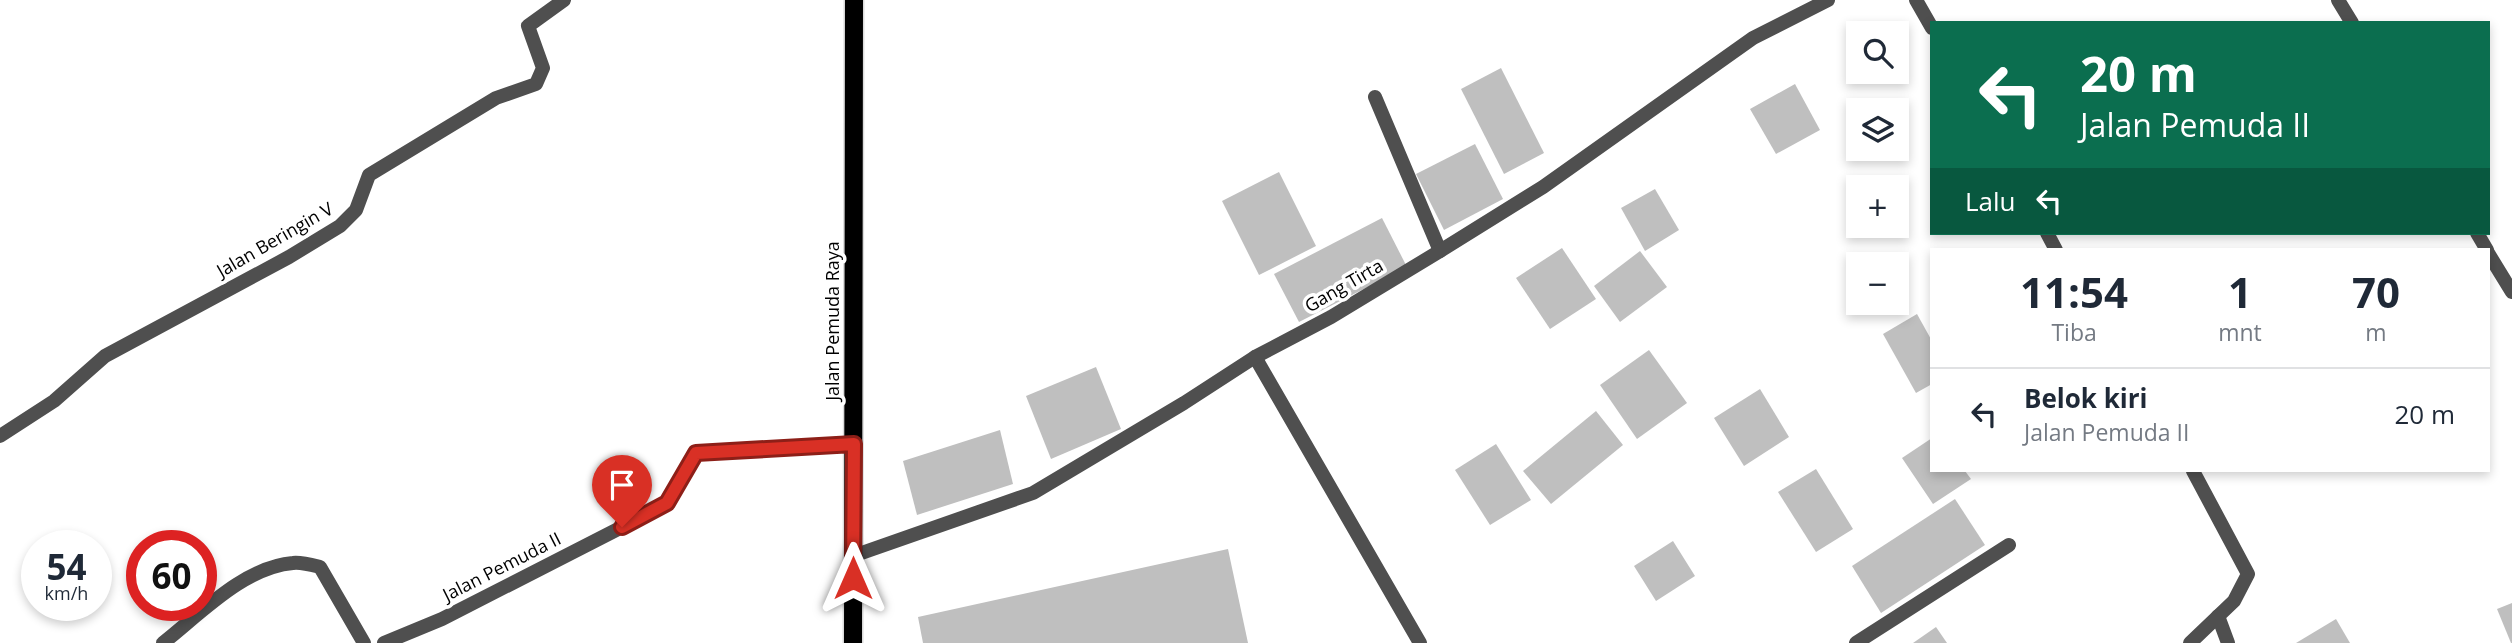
<!DOCTYPE html>
<html lang="id">
<head>
<meta charset="utf-8">
<style>
  body { margin:0; font-family:"Open Sans",sans-serif; background:#f2f2f3; color:#1f2937; height:100vh; display:flex; flex-direction:column; font-size:26px; white-space:nowrap }
  * { box-sizing:border-box; margin:0 }
  p { font-size:23px; color:#747a83 }
  .icon { flex:none; width:38px; height:38px; fill:none; stroke:currentColor; stroke-width:2; stroke-linecap:round; stroke-linejoin:round }
  .map { position:relative; flex:1; overflow:hidden }
  .side { position:absolute; left:1930px; top:248px; width:560px; height:224px; display:flex; flex-direction:column; background:#fff; border-radius:0px; box-shadow:0 4px 10px #0003 }
  .side>* { flex:none }
  .banner { position:absolute; left:1930px; top:21px; width:560px; height:214px; border-radius:0px; box-shadow:0 4px 10px #0003; background:#0b6e4f; color:#fff; overflow:hidden }
  .fabs { position:absolute; left:1846px; top:21px; display:grid; gap:14px }
  .fabs a { display:grid; place-items:center; width:63px; height:63px; border-radius:0px; background:#fff; box-shadow:0 4px 10px #0003; font-size:35px }
  .speed { position:absolute; left:21px; top:530px; display:flex; gap:14px; font-size:35px; font-weight:700; text-align:center }
  .speed>* { display:grid; place-content:center; width:91px; height:91px; border-radius:50%; background:#fff; box-shadow:0 4px 10px #0003; line-height:1 }
  .speed small { font-size:18px; font-weight:400 }
  .speed .limit { border:10px solid #d22; background:#fff; color:#111 }
  .pin { position:absolute; display:grid; place-items:center; width:60px; height:60px; color:#fff; margin:-72px -30px; border-radius:50% 50% 50% 0; rotate:-45deg; box-shadow:0 0 7px #0007 }
  .pin .icon { rotate:45deg }
  .me { position:absolute; width:77px; margin:-38px; rotate:0deg; stroke-linejoin:round; filter:drop-shadow(0 0 5px #0008) }
  .turn { display:flex; align-items:center; gap:24px; height:147px; padding:0 35px; font-size:32px }
  .turn .icon { width:91px; height:91px; stroke-width:2.5 }
  .turn b { display:block; font-size:49px; line-height:60px }
  .then { display:flex; align-items:center; height:66px; padding:0 35px; background:#0003; gap:14px; font-size:26px }
  .eta { display:flex; justify-content:space-evenly; align-items:center; height:119px; text-align:center }
  .eta b { font-size:42px; font-weight:700; line-height:49px }
  ul { padding:0; list-style:none }
  li { display:flex; align-items:center; gap:21px; height:91px; padding:0 35px; border-top:2px solid #e0e1e3 }
  li div { flex:1 }
  li b { display:block; font-size:26px }
  li em { font-style:normal }
  .map>svg:first-child { display:block }
</style>
</head>
<body>
<div class="map">
<svg width="2512" height="643" viewBox="0 0 2512 643">
  <rect width="100%" height="100%" fill="#fff"/>
  <g fill="#bfbfbf">
    <path d="M1501,68l43,85 -40,21 -43,-85z"/>
    <path d="M1795,84l25,46 -44,24 -26,-45z"/>
    <path d="M1475,144l28,55 -59,31 -28,-56z"/>
    <path d="M1279,172l37,74 -57,29 -37,-74z"/>
    <path d="M1655,189l24,41 -34,21 -24,-43z"/>
    <path d="M1382,218l25,49 -108,55 -25,-48z"/>
    <path d="M1562,248l34,51 -46,30 -34,-51z"/>
    <path d="M1640,251l27,36 -47,35 -26,-36z"/>
    <path d="M1917,314l15,27v43l-16,9 -33,-59z"/>
    <path d="M1649,350l38,53 -50,36 -37,-54z"/>
    <path d="M1096,367l25,62 -70,30 -25,-63z"/>
    <path d="M1760,389l29,48 -45,29 -30,-48z"/>
    <path d="M1596,411l27,34 -72,59 -28,-33z"/>
    <path d="M1000,430l13,54 -96,31 -14,-54z"/>
    <path d="M1932,438v33h33l6,8 -38,25 -31,-46z"/>
    <path d="M1496,444l35,56 -41,25 -35,-55z"/>
    <path d="M1816,469l37,60 -37,23 -38,-60z"/>
    <path d="M1955,499l30,46 -104,68 -29,-47z"/>
    <path d="M1673,541l22,35 -39,25 -22,-35z"/>
    <path d="M1228,549l20,94h-325l-5,-26z"/>
    <path d="M2512,603v40h-1l-14,-34z"/>
    <path d="M2336,619l14,24h-54z"/>
    <path d="M1936,627l11,16h-34z"/>
  </g>
  <g fill="none" stroke-linecap="round" stroke-linejoin="round">
    <g stroke="#dbdbdb" stroke-width="21">
      <path id="primary" d="M853,643l1,-643"/>
    </g>
    <g stroke="#4f4f4f" stroke-width="14">
      <path d="M1916,0l16,28"/>
      <path d="M2338,0l14,23"/>
      <path d="M1375,97l65,154"/>
      <path d="M2047,233l9,17"/>
      <path d="M2477,233l10,17"/>
      <path d="M2488,253l24,39"/>
      <path d="M1255,357l165,286"/>
      <path d="M0,436l54,-35 51,-45 184,-99 51,-31 16,-16 13,-35 127,-77 40,-14 7,-16 -15,-42 36,-26"/>
      <path d="M853,556l180,-63 151,-90 71,-46 76,-40 109,-66 103,-64 210,-149 75,-38"/>
      <path d="M2218,616l10,27"/>
      <path d="M163,643c37,-29 81,-76 130,-80 8,-1 19,2 27,4l44,76"/>
      <path d="M384,643l58,-24 225,-115 29,-51 158,-9"/>
      <path d="M1856,643l153,-98"/>
      <path d="M2190,643l44,-42 14,-27 -55,-103"/>
    </g>
    <use href="#primary" stroke="#000" stroke-width="18"/>
  </g>
  <g fill="none" stroke-linecap="round" stroke-linejoin="round">
    <g stroke="#8d1f18" stroke-width="18">
      <path id="route" d="M622,527l45,-24 29,-50 158,-9 -1,134"/>
    </g>
    <use href="#route" stroke="#d93025" stroke-width="12"/>
  </g>
  <g text-anchor="middle" stroke-width="7" stroke-linejoin="round" paint-order="stroke">
    <g font-size="18" fill="#000" stroke="#fff">
      <text transform="translate(275 240) rotate(-30)" y="6">Jalan Beringin V</text>
      <text transform="translate(1344 286) rotate(-30)" y="6">Gang Tirta</text>
      <text transform="translate(833 321) rotate(-90)" y="6">Jalan Pemuda Raya</text>
      <text transform="translate(502 567) rotate(-27)" y="6">Jalan Pemuda II</text>
    </g>
  </g>
</svg>
<div class="fabs">
<a><svg class="icon" aria-label="search" viewBox="0 0 24 24"><circle cx="10" cy="10" r="6"/><path d="M15 15l6 6"/></svg></a>
<a><svg class="icon" aria-label="layers" viewBox="0 0 24 24"><path d="M12 4l9 5-9 5-9-5zM3 14l9 5 9-5"/></svg></a>
<a>+</a>
<a>−</a>
</div>
<div class="speed"><div>54<small>km/h</small></div><div class="limit">60</div></div>
<div class="pin" style="left:622px;top:527px;background:#d93025"><svg class="icon" aria-label="arrive" viewBox="0 0 24 24"><path d="M6 21V4h12l-3 4 3 4H6"/></svg></div>
<svg class="me" style="left:853px;top:578px" viewBox="-20 -20 40 40"><path d="M0-17L14 15 0 8-14 15z" fill="#d93025" stroke="#fff" stroke-width="4"/></svg>
<div class="banner">
<div class="turn"><svg class="icon" aria-label="left" viewBox="0 0 24 24"><path d="M17 20v-9H6M10 6l-5 5 5 5"/></svg><div><b>20 m</b>Jalan Pemuda II</div></div>
<div class="then">Lalu<svg class="icon" aria-label="left" viewBox="0 0 24 24"><path d="M17 20v-9H6M10 6l-5 5 5 5"/></svg></div>
</div>
<section class="side">
<div class="eta">
<div><b>11:54</b><p>Tiba</p></div>
<div><b>1</b><p>mnt</p></div>
<div><b>70</b><p>m</p></div>
</div>
<ul>
<li><svg class="icon" aria-label="left" viewBox="0 0 24 24"><path d="M17 20v-9H6M10 6l-5 5 5 5"/></svg><div><b>Belok kiri</b><p>Jalan Pemuda II</p></div><em>20 m</em></li>
</ul>
</section>
</div>
</body>
</html>
